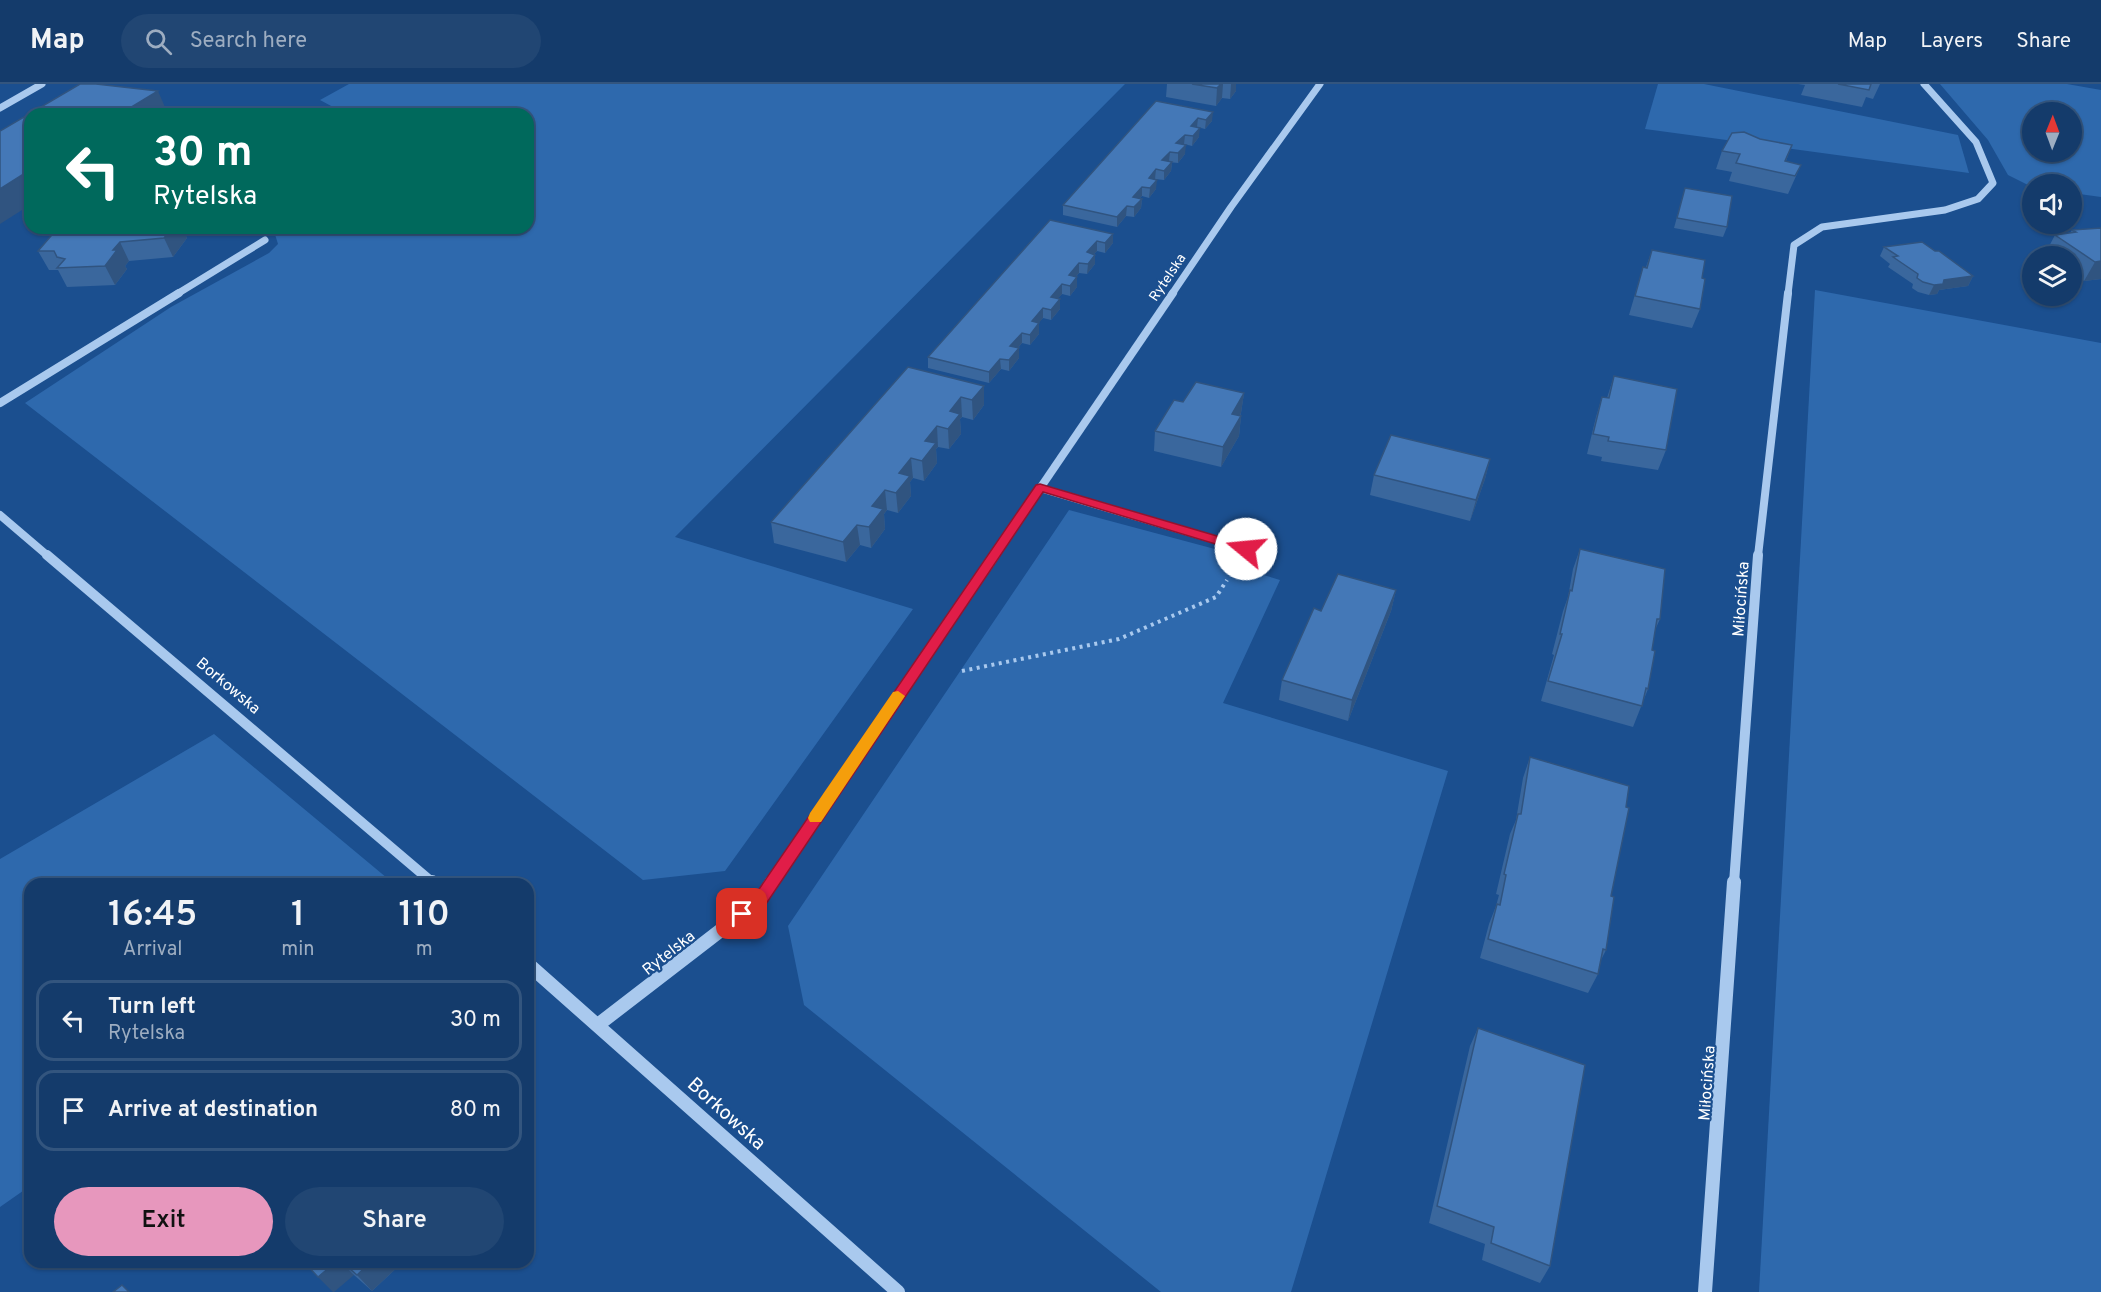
<!DOCTYPE html>
<html lang="en">
<head>
<meta charset="utf-8">
<style>
  body { margin:0; font-family:Overpass,sans-serif; background:#214673; color:#f1f3f6; height:100vh; display:flex; flex-direction:column; font-size:22px; white-space:nowrap }
  * { box-sizing:border-box; margin:0 }
  p { font-size:20px; color:#9dadc1 }
  .icon { flex:none; width:33px; height:33px; fill:none; stroke:currentColor; stroke-width:2; stroke-linecap:round; stroke-linejoin:round }
  .map { position:relative; flex:1; overflow:hidden }
  .panel { position:absolute; left:24px; top:794px; width:510px; height:390px; display:flex; flex-direction:column; background:#143b6b; border-radius:18px; box-shadow:0 2px 4px #0004,0 0 0 2px #33557e }
  .panel>* { flex:none }
  .top-card { position:absolute; left:24px; top:24px; width:510px; height:126px; border-radius:18px; box-shadow:0 2px 4px #0004,0 0 0 2px #33557e; background:#00695c; color:#fff; overflow:hidden }
  .needle { width:39px; rotate:1deg }
  .buttons { position:absolute; left:2022px; top:18px; display:grid; gap:12px }
  .buttons a { display:grid; place-items:center; width:60px; height:60px; border-radius:50%; background:#143b6b; box-shadow:0 2px 4px #0004,0 0 0 2px #33557e; font-size:30px }
  .pin { position:absolute; display:grid; place-items:center; width:51px; height:51px; color:#fff; margin:-26px; border-radius:12px; box-shadow:0 3px 9px #0006 }
  .me { position:absolute; width:66px; margin:-33px; rotate:287deg; stroke-linejoin:round; filter:drop-shadow(0 0 4px #0008) }
  .turn { display:flex; align-items:center; gap:21px; height:126px; padding:0 30px; font-size:27px }
  .turn .icon { width:78px; height:78px; stroke-width:2.5 }
  .turn b { display:block; font-size:42px; line-height:51px }
  .eta { display:flex; justify-content:space-evenly; align-items:center; height:102px; text-align:center }
  .eta b { font-size:36px; font-weight:600; line-height:42px }
  .button { display:flex; gap:12px; margin-top:auto; padding:12px 30px }
  .button a { flex:1; height:69px; border-radius:36px; background:#e797bd; color:#111; font-size:24px; font-weight:600; line-height:69px; text-align:center }
  .button a+a { background:#214673; color:#f1f3f6 }
  ul { padding:0; list-style:none }
  li { display:flex; align-items:center; gap:18px; height:81px; margin:0 12px 9px; padding:0 18px; border:3px solid #33557e; border-radius:18px }
  li div { flex:1 }
  li b { display:block; font-size:22px }
  li em { font-style:normal }
  header { display:flex; align-items:center; gap:36px; box-sizing:border-box; height:84px; padding:0 30px; background:#143b6b; border-bottom:2px solid #33557e }
  header strong { font-size:28px }
  nav { display:flex; gap:33px; margin-inline-start:auto; font-size:21px }
  .search { width:420px; height:54px; background:#214673; display:flex; align-items:center; gap:15px; box-sizing:border-box; padding:0 21px; border-radius:33px; color:#9dadc1; font-size:22px }
  .map>svg:first-child { display:block }
</style>
</head>
<body>
<header>
<strong>Map</strong>
<div class="search"><svg class="icon" aria-label="search" viewBox="0 0 24 24"><circle cx="10" cy="10" r="6"/><path d="M15 15l6 6"/></svg>Search here</div>
<nav><a>Map</a><a>Layers</a><a>Share</a></nav>
</header>
<div class="map">
<svg width="2101" height="1208" viewBox="0 0 2101 1208">
  <rect width="100%" height="100%" fill="#1b4f8f"/>
  <g fill="#2e69ad" fill-rule="evenodd">
    <path d="M349,0h776l-450,453 238,72 -188,262 -82,9 -618,-477 146,-96 98,-54 9,-9 -5,-16h255v-114h-182l-26,-14z"/>
    <path d="M1658,0h46l254,51 11,38 -324,-44z"/>
    <path d="M1940,0h127l34,6v107l-29,-4v-9h-40v3l-24,-12 -20,-35zM2072,28v40h-40v-40z"/>
    <path d="M1815,206l286,53v949h-342z"/>
    <path d="M1069,426l157,42 24,19 30,9 -57,123 225,68 -157,521h-130l-357,-287 -16,-79z"/>
    <path d="M214,650l179,149 -363,1v302l-30,21v-348z"/>
  </g>
  <g fill="none" stroke-linecap="round" stroke-linejoin="round">
    <path stroke="#a9c9ee" stroke-width="4" stroke-dasharray="3 4.5" stroke-linecap="butt" d="M962,587l157,-32 97,-42 11,-17"/>
    <g stroke="#a9c9ee" stroke-width="7">
      <path d="M0,24l42,-24"/>
      <path d="M177,210l88,-54"/>
      <path d="M1172,210l59,-87 89,-123"/>
      <path d="M1788,210l6,-49 28,-18 123,-17 33,-11 15,-16 -17,-41 -52,-58"/>
    </g>
    <g stroke="#a9c9ee" stroke-width="8">
      <path d="M0,319l179,-110"/>
      <path d="M1040,404l206,61"/>
      <path d="M0,431l48,41"/>
      <path d="M994,472l179,-263"/>
      <path d="M1758,472l30,-263"/>
    </g>
    <g stroke="#a9c9ee" stroke-width="10">
      <path d="M47,471l386,328"/>
      <path d="M771,799l224,-328"/>
      <path d="M1734,799l24,-328"/>
    </g>
    <g stroke="#a9c9ee" stroke-width="14">
      <path d="M432,798l2,2"/>
      <path d="M528,880l370,328"/>
      <path d="M599,940l161,-124 12,-18"/>
      <path d="M1705,1208l29,-410"/>
    </g>
  </g>
  <g fill="#3a679d">
    <path d="M1167,0h69v7l-6,8 -8,-1 -6,8 -50,-9z"/>
    <path d="M1798,0h82l-7,15 -7,-2 -4,10 -61,-12 4,-10z"/>
    <path d="M1156,17l56,20 -7,8 -8,-2 2,10 -7,9 -8,-2v1l1,9 -7,9 -9,-1h3l-1,9 -7,9 -9,-1 1,10 -7,9 -7,-2 -2,2 2,1 -1,9 -7,9 -8,-1 -9,11 -54,-12v-10z"/>
    <path d="M1760,55l32,6 -6,16 15,4 -13,29 -59,-13 3,-9 -16,-3 6,-18z"/>
    <path d="M1685,104l42,39 -4,10 -49,-9z"/>
    <path d="M1050,136l63,23 -8,10 -8,-2 -3,3 1,1v9l-8,10 -8,-1 -3,4 1,10 -7,9 -8,-2 -4,4 2,1v10l-9,11 -8,-2 -5,5 1,11 -9,11 -8,-2 -4,5 1,10 -10,13 -8,-2 -12,14 -61,-15v-11z"/>
    <path d="M86,144h96l5,10 -14,19 -44,4 -4,5 2,3 -12,16 -48,2 -9,-17h-9l-11,-19z"/>
    <path d="M2101,144v51l-17,2 -12,-8v-17h-23l-4,-2 10,-19 15,-2 2,-3z"/>
    <path d="M1884,163l51,4 38,25 -5,10 -29,4 -2,4 -8,1 -11,-3 -6,-4 1,-4 -25,-17 2,-3 -10,-8z"/>
    <path d="M1652,166l50,28 -2,31 -8,19 -63,-13 14,-48h3z"/>
    <path d="M908,283l76,38 -11,15 -11,-3 -2,2 1,15 -12,15 -11,-2 -2,2 1,14 -13,18 -11,-3 -3,4 1,14 -13,17 -11,-3 -3,4 1,15 -14,19 -11,-3 -14,17 -72,-19 -3,-21z"/>
    <path d="M1614,292l52,74 -8,20 -57,-9 1,-4 -15,-3 9,-37 6,-20 5,1z"/>
    <path d="M1244,309l-3,20 -1,3h1l-2,20 -18,31 -67,-16 1,-20 28,-29z"/>
    <path d="M1490,375l-5,20 -15,42 -100,-26 4,-20z"/>
    <path d="M1580,465l80,70 -5,11 -3,20 -4,39 -15,38 -92,-26 13,-46 -2,-1 11,-43 5,-14 5,-28z"/>
    <path d="M1396,506l-5,21 -43,110 -69,-21 3,-20 39,-69z"/>
    <path d="M1530,673l81,139 -5,54 -5,10 -3,14 -10,19 -108,-35 9,-34 7,-18 3,-11 -3,-1 14,-60 6,-14 7,-42z"/>
    <path d="M1478,944l72,238 -10,17 -58,-23 3,-16 -56,-21 41,-177z"/>
    <path d="M304,1178h99l-31,29 -18,-16z"/>
  </g>
  <g fill="#305480">
    <path d="M1221,0h2l-1,14 -6,8 1,-18z"/>
    <path d="M1231,0h5v7l-6,8z"/>
    <path d="M158,7l10,23h-48z"/>
    <path d="M1213,28l-1,9 -7,8 1,-9z"/>
    <path d="M1198,34l-1,9 -6,-1z"/>
    <path d="M1200,44l-1,9 -7,9 1,-10z"/>
    <path d="M1185,51l-1,9 -8,8v-9z"/>
    <path d="M1186,61l-1,9 -7,9v-10z"/>
    <path d="M1170,68l-1,9 -8,9 1,-10z"/>
    <path d="M1172,78l-1,9 -7,9v-9z"/>
    <path d="M1156,85l-1,10 -7,8 1,-9z"/>
    <path d="M30,86v35l-30,19v-35z"/>
    <path d="M1157,96l-1,9 -7,9 1,-10z"/>
    <path d="M1142,103v9l-9,10v-9z"/>
    <path d="M1142,115l-1,9 -7,9v-10z"/>
    <path d="M1127,122l-1,10 -9,11v-10z"/>
    <path d="M172,144h10l5,10 -14,19 -9,-19z"/>
    <path d="M1113,150v9l-8,10v-10z"/>
    <path d="M1097,157v10l-10,11v-10z"/>
    <path d="M120,158l9,19 -4,5 2,3 -12,16 -10,-19 8,-16z"/>
    <path d="M1095,171v9l-8,10 1,-10z"/>
    <path d="M2101,177v18l-17,2 11,-19z"/>
    <path d="M1079,179v10l-10,12v-10z"/>
    <path d="M1973,192l-5,10 -29,4 -2,4 -8,1 5,-10 10,-5z"/>
    <path d="M1077,193v10l-7,9v-10z"/>
    <path d="M1062,200v10l-11,13v-10z"/>
    <path d="M1060,215v10l-9,11v-10z"/>
    <path d="M1043,224v10l-11,14v-11z"/>
    <path d="M1039,239v11l-9,11v-10z"/>
    <path d="M1022,249v10l-11,13 -1,-10z"/>
    <path d="M1019,264v10l-10,13v-11z"/>
    <path d="M1000,275l1,10 -12,14v-11z"/>
    <path d="M984,302v19l-11,15 -1,-20z"/>
    <path d="M1244,309l-3,20 -11,21 2,-20z"/>
    <path d="M961,313l1,20 -2,2 1,15 -12,15 -1,-20 2,-18z"/>
    <path d="M1241,332l-2,20 -18,31 2,-20z"/>
    <path d="M937,342l1,21 -2,2 1,14 -13,18 -2,-20 3,-20z"/>
    <path d="M911,374l2,20 -3,4 1,14 -13,17 -2,-20 3,-20z"/>
    <path d="M1490,375l-5,20 -15,42 6,-21z"/>
    <path d="M885,406l2,20 -3,4 1,15 -14,19 -2,-21 3,-21z"/>
    <path d="M857,441l3,20 -14,17 -3,-20z"/>
    <path d="M1396,506l-5,21 -43,110 4,-21z"/>
    <path d="M336,1178h5l13,13 -20,17h-1l-15,-15z"/>
    <path d="M371,1178h32l-31,29 -15,-16z"/>
  </g>
  <g fill="#4478b7" stroke="#305480" stroke-width="1.5">
    <path d="M80,0h16l62,7 -38,23h-90v56l-30,19v-58z"/>
    <path d="M1192,0h29l-4,4z"/>
    <path d="M1838,0h33l-2,6z"/>
    <path d="M1156,17l57,11 -7,8 -8,-2 -7,8 9,2 -7,8 -8,-1 -9,8 10,2 -8,8 -8,-1 -8,8 10,2 -8,9 -8,-2 -7,9 8,2 -7,8 -8,-1 -9,10 9,2 -8,8 -7,-1 -10,11 -54,-12z"/>
    <path d="M1744,48l16,7 32,6 -7,16 16,4 -6,11 -59,-13 4,-9 -18,-3 10,-18z"/>
    <path d="M1685,104l47,8 -5,31 -50,-9z"/>
    <path d="M1050,136l63,14 -8,9 -8,-2 -10,11 8,3 -7,9 -9,-1 -10,12 8,2 -7,9 -8,-2 -11,13 9,2 -9,11 -8,-2 -11,13 7,2 -9,12 -8,-2 -12,13 9,2 -10,12 -9,-1 -11,13 -61,-15z"/>
    <path d="M86,144h86l-8,10 -44,4 -7,8h4l-12,16 -48,2 8,-9 -8,-2 -3,-6h-16l19,-22z"/>
    <path d="M2101,144v33l-6,1 -40,-27 21,-3 -4,-2z"/>
    <path d="M1922,158l13,9h4l34,25 -29,4 -1,4 -9,1 -11,-3 -6,-4 1,-4 -25,-17 5,-1 -14,-9z"/>
    <path d="M1652,166l53,10 -3,18 3,1 -5,30 -65,-13 8,-29 4,1z"/>
    <path d="M908,283l76,19 -12,14 -11,-3 -11,14 10,3 -12,15 -11,-3 -12,15 11,2 -14,18 -11,-3 -12,15 11,3 -14,17 -11,-3 -13,16 11,3 -14,18 -12,-2 -14,17 -72,-20z"/>
    <path d="M1614,292l63,13 -11,61 -58,-9 1,-4 -16,-3 9,-37 7,1z"/>
    <path d="M1196,298l48,11 -12,21 9,2 -18,31 -68,-16 19,-31 9,2z"/>
    <path d="M1391,351l99,24 -14,41 -102,-25z"/>
    <path d="M1580,465l85,20 -5,50h-3l-5,31 3,1 -7,38 -2,-1 -4,18 -94,-25 14,-47h-2l10,-44 2,1z"/>
    <path d="M1338,490l58,16 -44,110 -70,-20 32,-72 7,3z"/>
    <path d="M1530,673l99,29 -3,21 3,1 -18,88 3,1 -8,53 -3,-1 -5,25 -110,-35 9,-35 3,1 6,-30 -2,-1 14,-60h3z"/>
    <path d="M1478,944l107,37 -35,201 -59,-23 3,-16 -57,-21z"/>
    <path d="M304,1178h32l-18,15z"/>
    <path d="M342,1178h29l-14,13z"/>
    <path d="M122,1201l7,7h-16z"/>
  </g>
  <path fill="#e11d48" stroke="#92132f" stroke-width="1.5" d="M1040,400l211,62 2,3 -2,3h-9l-199,-60 -277,412c-9,7 -18,18 -29,14l-3,-4 3,-5 18,-14 281,-410z"/>
  <path fill="#f59e0b" d="M898,607l7,5 -84,126h-11l-2,-4 2,-5 83,-121z"/>
  <g text-anchor="middle" stroke-width="4.5" stroke-linejoin="round" paint-order="stroke">
    <g font-size="14" fill="#fff" stroke="#1b4f8f">
      <text transform="translate(1167 193) rotate(-56)" y="5">Rytelska</text>
    </g>
    <g font-size="16" fill="#fff" stroke="#1b4f8f">
      <text transform="translate(1740 515) rotate(-86)" y="6">Miłocińska</text>
      <text transform="translate(229 601) rotate(40)" y="6">Borkowska</text>
      <text transform="translate(668 868) rotate(-38)" y="6">Rytelska</text>
      <text transform="translate(1706 999) rotate(-86)" y="6">Miłocińska</text>
    </g>
    <g font-size="20" fill="#fff" stroke="#1b4f8f">
      <text transform="translate(727 1029) rotate(42)" y="7">Borkowska</text>
    </g>
  </g>
</svg>
<div class="buttons">
<a><svg class="needle" viewBox="-14 -14 28 28"><path d="M0-13l5 13h-10z" fill="#e53935"/><path d="M0 13l5-13h-10z" fill="#9dadc1"/></svg></a>
<a><svg class="icon" aria-label="sound" viewBox="0 0 24 24"><path d="M4 9h4l5-4v14l-5-4H4zM17 9q2 3 0 6"/></svg></a>
<a><svg class="icon" aria-label="layers" viewBox="0 0 24 24"><path d="M12 4l9 5-9 5-9-5zM3 14l9 5 9-5"/></svg></a>
</div>
<div class="pin" style="left:742px;top:830px;background:#d93025"><svg class="icon" aria-label="arrive" viewBox="0 0 24 24"><path d="M6 21V4h12l-3 4 3 4H6"/></svg></div>
<svg class="me" style="left:1246px;top:465px" viewBox="-20 -20 40 40"><circle r="19" fill="#fff"/><path d="M0-13L10 11 0 6-10 11z" fill="#e11d48"/></svg>
<div class="top-card">
<div class="turn"><svg class="icon" aria-label="left" viewBox="0 0 24 24"><path d="M17 20v-9H6M10 6l-5 5 5 5"/></svg><div><b>30 m</b>Rytelska</div></div>
</div>
<section class="panel">
<div class="eta">
<div><b>16:45</b><p>Arrival</p></div>
<div><b>1</b><p>min</p></div>
<div><b>110</b><p>m</p></div>
</div>
<ul>
<li><svg class="icon" aria-label="left" viewBox="0 0 24 24"><path d="M17 20v-9H6M10 6l-5 5 5 5"/></svg><div><b>Turn left</b><p>Rytelska</p></div><em>30 m</em></li>
<li><svg class="icon" aria-label="arrive" viewBox="0 0 24 24"><path d="M6 21V4h12l-3 4 3 4H6"/></svg><div><b>Arrive at destination</b></div><em>80 m</em></li>
</ul>
<div class="button"><a>Exit</a><a>Share</a></div>
</section>
</div>
</body>
</html>
